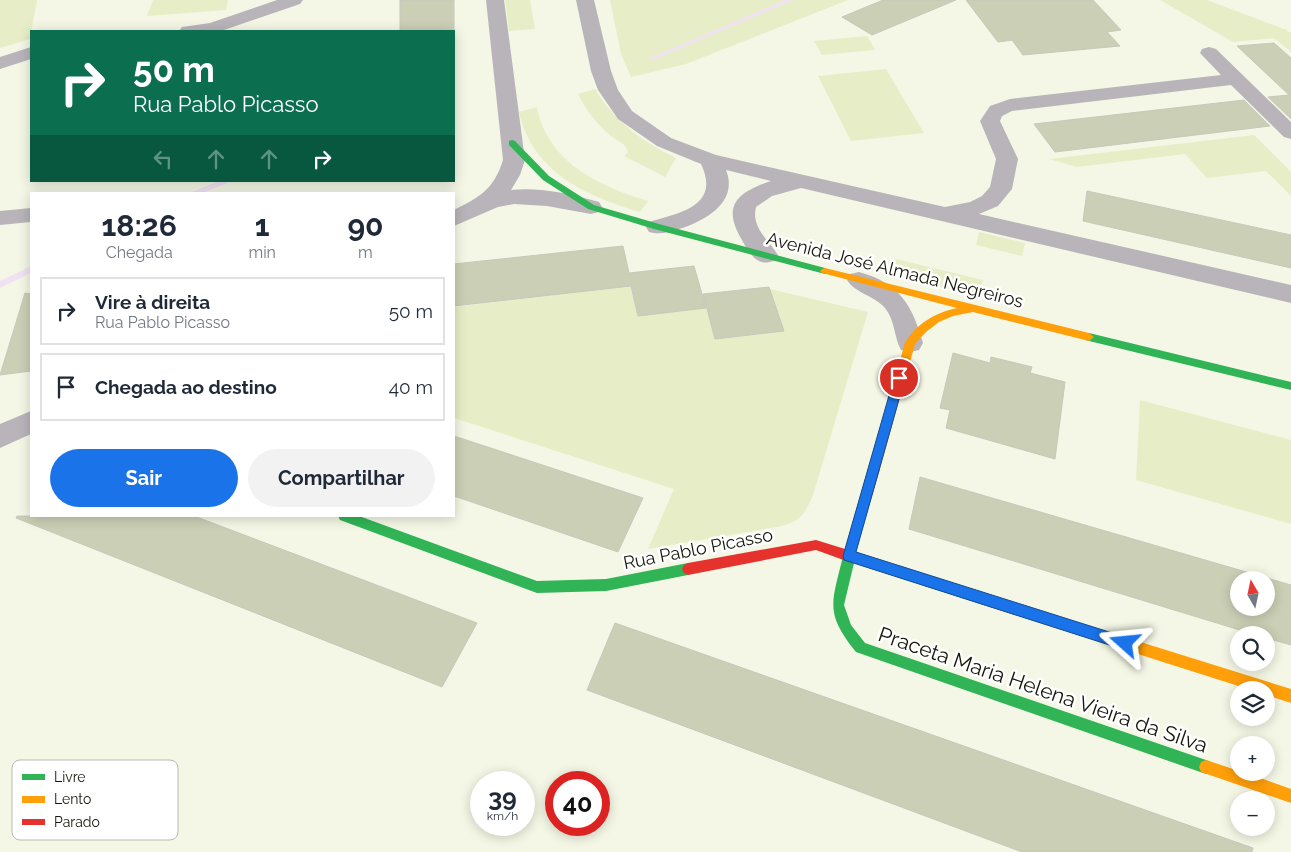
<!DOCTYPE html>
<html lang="pt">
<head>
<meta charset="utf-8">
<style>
  body { margin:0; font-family:Raleway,sans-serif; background:#f2f2f3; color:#1f2937; height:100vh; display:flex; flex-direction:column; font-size:19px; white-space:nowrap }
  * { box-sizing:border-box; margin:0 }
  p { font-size:16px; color:#747a83 }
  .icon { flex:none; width:28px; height:28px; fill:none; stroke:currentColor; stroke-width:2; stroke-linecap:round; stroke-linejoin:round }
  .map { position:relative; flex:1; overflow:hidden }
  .details { position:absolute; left:30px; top:192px; width:425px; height:325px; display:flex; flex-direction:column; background:#fff; border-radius:0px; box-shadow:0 2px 12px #0003 }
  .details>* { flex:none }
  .hud { position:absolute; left:30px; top:30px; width:425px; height:152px; border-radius:0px; box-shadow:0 2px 12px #0003; background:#0b6e4f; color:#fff; overflow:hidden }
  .needle { width:32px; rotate:351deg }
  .buttons { position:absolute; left:1230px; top:571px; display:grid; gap:10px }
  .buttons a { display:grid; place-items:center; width:45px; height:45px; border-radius:50%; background:#fff; box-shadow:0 2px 12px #0003; font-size:25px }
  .speed { position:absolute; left:470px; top:771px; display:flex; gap:10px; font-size:25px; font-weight:700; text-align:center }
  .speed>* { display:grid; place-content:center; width:65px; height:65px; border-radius:50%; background:#fff; box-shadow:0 2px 12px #0003; line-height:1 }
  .speed small { font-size:12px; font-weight:400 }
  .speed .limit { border:8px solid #d22; background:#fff; color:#111 }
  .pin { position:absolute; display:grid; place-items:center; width:42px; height:42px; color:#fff; margin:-21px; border:2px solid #fff; border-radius:50%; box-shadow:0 1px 5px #0007 }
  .me { position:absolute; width:55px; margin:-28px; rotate:288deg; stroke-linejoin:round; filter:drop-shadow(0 0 4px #0008) }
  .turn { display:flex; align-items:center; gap:18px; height:105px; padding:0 20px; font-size:22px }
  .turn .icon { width:65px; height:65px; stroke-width:2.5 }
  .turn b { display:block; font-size:35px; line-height:42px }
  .lanes { display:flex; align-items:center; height:48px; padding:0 20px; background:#0003; justify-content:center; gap:25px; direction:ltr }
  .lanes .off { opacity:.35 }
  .eta { display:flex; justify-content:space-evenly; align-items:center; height:85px; text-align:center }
  .eta b { font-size:30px; font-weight:700; line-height:35px }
  .button { display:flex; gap:10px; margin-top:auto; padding:10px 20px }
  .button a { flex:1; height:58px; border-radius:30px; background:#1a73e8; color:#fff; font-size:20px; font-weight:700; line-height:58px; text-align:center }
  .button a+a { background:#f2f2f3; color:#1f2937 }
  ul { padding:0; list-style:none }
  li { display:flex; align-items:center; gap:15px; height:68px; margin:0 10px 8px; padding:0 10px; border:2px solid #e0e1e3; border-radius:0px }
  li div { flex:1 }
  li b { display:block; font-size:19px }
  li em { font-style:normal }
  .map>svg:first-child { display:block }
</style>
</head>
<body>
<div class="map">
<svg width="1291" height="852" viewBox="0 0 1291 852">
  <rect width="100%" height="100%" fill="#f4f7e5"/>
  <g fill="#e7eec7">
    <path d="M0,0h37l-7,39 -30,9z"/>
    <path d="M153,0h75l-2,10 -79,6z"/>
    <path d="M505,0h25l5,29 -26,2z"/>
    <path d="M610,0h238l-162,64 -55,13 -10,-23z"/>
    <path d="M1160,0h47l80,30v1l4,2v19l-17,-14 -41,4z"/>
    <path d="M867,36l8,14 -53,5 -8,-14z"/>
    <path d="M886,69l38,64 -73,8 -33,-65z"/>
    <path d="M595,89c20,33 47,52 81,69l-11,19 -41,-21 4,-4c-1,-8 -11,-11 -17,-16 -14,-11 -25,-26 -33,-42z"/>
    <path d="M537,107c10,55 62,79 111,94l-8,11c-54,-16 -108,-40 -121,-100z"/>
    <path d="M1254,135l37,37v24l-25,-25 -59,7 -22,-24 -108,13 -28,-8z"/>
    <path d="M979,232l46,11 -3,13 -46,-11z"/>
    <path d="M896,259l87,21 -4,16 -88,-21z"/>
    <path d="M631,286l7,30 68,-8 9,30 55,-49 98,23 -55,183c-9,21 -13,27 -36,32l-129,22 26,-60 -220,-71v-111z"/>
    <path d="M1140,400l151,40v84l-155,-44z"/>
  </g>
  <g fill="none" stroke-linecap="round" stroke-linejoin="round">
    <g fill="#f0e2f2" fill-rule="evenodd">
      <path d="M785,0h8l-140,60 -5,-1z"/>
      <path d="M219,181h13l-32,13h-13z"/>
      <path d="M31,266v7l-31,15v-7z"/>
    </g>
  </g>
  <g fill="#cbcfb5" stroke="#c6c9bb" fill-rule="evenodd">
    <rect x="400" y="0" width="54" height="31"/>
    <path d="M883,0h73l-84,35 -30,-18z"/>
    <path d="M966,0h127l28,30 -14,2 13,14 -97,9 -11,-15 -14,2z"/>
    <path d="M1274,43l17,15v61l-23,-22 21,-2 -52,-49z"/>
    <path d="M1244,100l26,26 -215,26 -21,-28z"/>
    <path d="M1087,191l204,44v33l-208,-47z"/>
    <path d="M623,246l6,27 65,-7 12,42 -68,8 -7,-30 -177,20v-42z"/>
    <path d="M769,287l15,44 -69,8 -12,-45z"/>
    <path d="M25,293l6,1v77l-31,4z"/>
    <path d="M953,353l37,10 1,-6 41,10 -2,6 35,9 -10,77 -109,-31 4,-18 -10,-2z"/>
    <path d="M454,436l189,62 -25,54 -164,-56z"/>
    <path d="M920,477l371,108v60l-25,-7v-3h-10l-347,-106zM1239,580h27v28h-27z"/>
    <path d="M17,516h177l283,107 -35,64 -426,-169z"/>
    <path d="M615,623l638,225 -1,4h-230l-435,-162z"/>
  </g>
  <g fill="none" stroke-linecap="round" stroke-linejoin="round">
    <g fill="#b9b4ba" fill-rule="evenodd">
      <path d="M277,0h26l-3,4 -79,27h-42l3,-4 28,-4z"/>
      <path d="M486,0h18l21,160 -5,15 -9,15c29,-3 60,4 88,12l3,5 -3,5 -8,2 -44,-8 -33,-2 -16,3 -44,19v-16c26,-13 40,-21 49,-50z"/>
      <path d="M576,0h18l17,71 7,19 14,21 39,27 45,17 229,52 25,-5 12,-6 8,-9 6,-28 -16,-38 10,-15 20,-7 211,-24 -21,-22 2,-4 7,-2 7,2 75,73v17l-7,-2 -53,-52 -219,26 -10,5 -2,5 18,38 -6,30 -14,17 -19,8 312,71v18l-490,-115 -29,8 -16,11c-5,21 12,32 22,48l-4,6c-5,1 -10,3 -15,0 -7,-3 -14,-15 -17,-21 -21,-35 -4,-48 29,-59l-45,-11c13,32 -21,51 -47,59 -10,3 -19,6 -30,3l-3,-5 3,-5c31,-9 72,-16 52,-58l-44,-18 -39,-27 -20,-29 -7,-19z"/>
      <path d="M31,47v12l-31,10v-12z"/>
      <path d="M31,208v14l-31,3v-14z"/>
      <path d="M859,272c40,11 53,32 64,71l-4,7 -9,2 -9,-2c-7,-13 -6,-30 -16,-42 -10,-12 -30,-15 -38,-28l3,-6z"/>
      <path d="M31,411v23l-31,14v-24z"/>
    </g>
    <g fill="#30b455" fill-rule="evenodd">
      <path d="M512,140l3,1 34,35 45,29 65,19 166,44 5,3 -5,3 -171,-45 -66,-20 -45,-29 -34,-35v-4z"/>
      <path d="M1089,333l202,49v8l-206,-50 -1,-3 1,-3z"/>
      <path d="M338,516h21l178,65 69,-2 82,-16 4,2 2,4 -2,4 -4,2 -82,16 -69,2 -197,-73z"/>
      <path d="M849,550l144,46 5,2 1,4 -1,4 -5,2 -139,-45 -10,42 7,20 14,18 341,117 5,2 2,5 -2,5 -5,2 -350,-122c-32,-40 -24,-49 -13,-96l2,-4z"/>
    </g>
    <g fill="#ff9f0a" fill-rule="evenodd">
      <path d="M825,268l264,65 5,4 -5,4 -116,-29 -20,4 -14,6 -13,10 -11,12 -35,125 -2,3 -4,2 -4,-2 -2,-3 37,-126c12,-20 30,-30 52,-35l-135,-35 -2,-2 2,-2z"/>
      <path d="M993,596l298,93v14l-25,-8v-5h-15l-258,-82 -5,-2 -1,-4 1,-4z"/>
      <path d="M1206,760l33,11v1h5l47,17v14l-90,-31 -2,-5 2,-5z"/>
    </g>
    <path fill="#e5322d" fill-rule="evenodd" d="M874,464l4,2 2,3 -27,91 -4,2 -33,-12 -128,25 -4,-2 -2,-4 2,-4 4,-2 128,-23 29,9 23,-80 2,-3z"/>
  </g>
  <path fill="#1a73e8" stroke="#114b97" d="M899,374l6,4 -49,174 269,85 5,2 2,4 -2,5 -5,2 -281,-90 -1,-4 51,-178z"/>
  <g text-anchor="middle" stroke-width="5" stroke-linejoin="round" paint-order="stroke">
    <g font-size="18" fill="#15170b" stroke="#fff">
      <text transform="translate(895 270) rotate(14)" y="6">Avenida José Almada Negreiros</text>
      <text transform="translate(698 549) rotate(-11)" y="6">Rua Pablo Picasso</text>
    </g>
    <g font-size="21" fill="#15170b" stroke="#fff">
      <text transform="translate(1043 690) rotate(19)" y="7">Praceta Maria Helena Vieira da Silva</text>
    </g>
  </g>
  <rect x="12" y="760" width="166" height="80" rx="8" fill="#fff" stroke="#b9b9b6" stroke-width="1"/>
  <rect x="22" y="774" width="23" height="6" fill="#30b455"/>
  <rect x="22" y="796" width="23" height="7" fill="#ff9f0a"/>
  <rect x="22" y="819" width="23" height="6" fill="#e5322d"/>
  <g font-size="14" fill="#15170b">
    <text x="54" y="782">Livre</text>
    <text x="54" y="804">Lento</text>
    <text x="54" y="827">Parado</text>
  </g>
</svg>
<div class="buttons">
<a><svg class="needle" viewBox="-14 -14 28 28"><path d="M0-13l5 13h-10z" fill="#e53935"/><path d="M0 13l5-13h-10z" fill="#747a83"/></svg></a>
<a><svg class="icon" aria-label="search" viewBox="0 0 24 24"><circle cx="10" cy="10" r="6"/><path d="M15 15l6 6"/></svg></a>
<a><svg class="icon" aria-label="layers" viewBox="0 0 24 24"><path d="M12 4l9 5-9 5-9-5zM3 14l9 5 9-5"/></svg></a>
<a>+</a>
<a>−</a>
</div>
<div class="speed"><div>39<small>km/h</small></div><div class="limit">40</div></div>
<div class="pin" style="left:899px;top:378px;background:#d93025"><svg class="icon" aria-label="arrive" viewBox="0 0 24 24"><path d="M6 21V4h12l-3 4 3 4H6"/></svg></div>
<svg class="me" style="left:1125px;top:643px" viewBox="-20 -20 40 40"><path d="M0-17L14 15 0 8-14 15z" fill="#1a73e8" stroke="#fff" stroke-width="4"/></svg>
<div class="hud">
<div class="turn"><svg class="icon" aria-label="right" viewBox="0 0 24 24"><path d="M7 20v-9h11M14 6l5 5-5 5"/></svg><div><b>50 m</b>Rua Pablo Picasso</div></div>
<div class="lanes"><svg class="icon off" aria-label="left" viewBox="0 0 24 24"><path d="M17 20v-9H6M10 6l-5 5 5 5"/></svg><svg class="icon off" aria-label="ahead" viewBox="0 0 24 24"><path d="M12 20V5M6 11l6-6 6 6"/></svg><svg class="icon off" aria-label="ahead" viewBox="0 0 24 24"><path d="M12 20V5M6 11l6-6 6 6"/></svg><svg class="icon" aria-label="right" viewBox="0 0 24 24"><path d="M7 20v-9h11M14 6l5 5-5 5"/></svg></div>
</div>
<section class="details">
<div class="eta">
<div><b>18:26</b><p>Chegada</p></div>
<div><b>1</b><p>min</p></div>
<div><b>90</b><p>m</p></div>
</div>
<ul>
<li><svg class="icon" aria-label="right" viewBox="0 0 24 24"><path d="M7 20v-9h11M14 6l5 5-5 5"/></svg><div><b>Vire à direita</b><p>Rua Pablo Picasso</p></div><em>50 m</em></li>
<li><svg class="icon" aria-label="arrive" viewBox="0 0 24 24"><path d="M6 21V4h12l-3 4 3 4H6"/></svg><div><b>Chegada ao destino</b></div><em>40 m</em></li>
</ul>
<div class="button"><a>Sair</a><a>Compartilhar</a></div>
</section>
</div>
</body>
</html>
